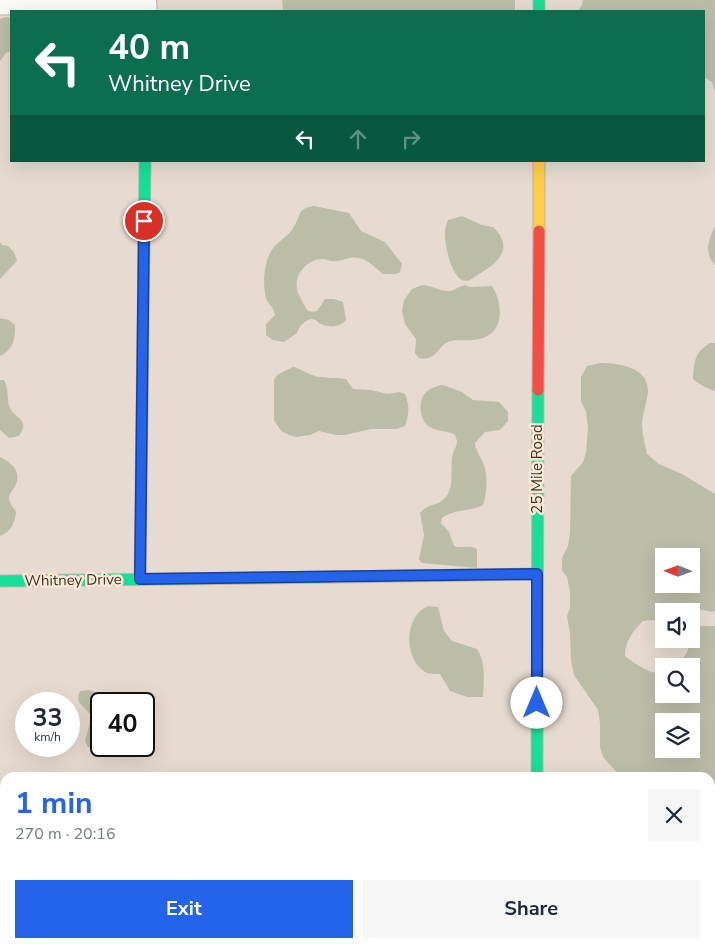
<!DOCTYPE html>
<html lang="en">
<head>
<meta charset="utf-8">
<style>
  body { margin:0; font-family:"Nunito Sans",sans-serif; background:#f6f6f7; color:#1f2937; height:100vh; display:flex; flex-direction:column; font-size:19px; white-space:nowrap }
  * { box-sizing:border-box; margin:0 }
  p { font-size:16px; color:#747a83 }
  .icon { flex:none; width:28px; height:28px; fill:none; stroke:currentColor; stroke-width:2; stroke-linecap:round; stroke-linejoin:round }
  .map { position:relative; flex:1; overflow:hidden }
  .details { position:absolute; left:0px; top:772px; width:715px; height:176px; display:flex; flex-direction:column; background:#fff; border-radius:15px 15px 0 0; box-shadow:0 5px 20px #0002 }
  .details>* { flex:none }
  .banner { position:absolute; left:10px; top:10px; width:695px; height:152px; border-radius:0px; box-shadow:0 5px 20px #0002; background:#0b6e4f; color:#fff; overflow:hidden }
  .needle { width:32px; rotate:271deg }
  .controls { position:absolute; left:655px; top:548px; display:grid; gap:10px }
  .controls a { display:grid; place-items:center; width:45px; height:45px; border-radius:0px; background:#fff; box-shadow:0 5px 20px #0002; font-size:25px }
  .speed { position:absolute; left:15px; top:692px; display:flex; gap:10px; font-size:25px; font-weight:700; text-align:center }
  .speed>* { display:grid; place-content:center; width:65px; height:65px; border-radius:50%; background:#fff; box-shadow:0 5px 20px #0002; line-height:1 }
  .speed small { font-size:12px; font-weight:400 }
  .speed .limit { border:2px solid #111; border-radius:8px; background:#fff; color:#111 }
  .pin { position:absolute; display:grid; place-items:center; width:42px; height:42px; color:#fff; margin:-21px; border:2px solid #fff; border-radius:50%; box-shadow:0 1px 5px #0007 }
  .me { position:absolute; width:55px; margin:-28px; rotate:0deg; stroke-linejoin:round; filter:drop-shadow(0 0 4px #0008) }
  .turn { display:flex; align-items:center; gap:18px; height:105px; padding:0 15px; font-size:22px }
  .turn .icon { width:65px; height:65px; stroke-width:2.5 }
  .turn b { display:block; font-size:35px; line-height:42px }
  .lanes { display:flex; align-items:center; height:48px; padding:0 15px; background:#0003; justify-content:center; gap:25px; direction:ltr }
  .lanes .off { opacity:.35 }
  .round { display:grid; place-items:center; flex:none; width:52px; height:52px; border-radius:0px; background:#f6f6f7 }
  .overview { display:flex; align-items:center; justify-content:space-between; height:85px; padding:0 15px }
  h1 { font-size:30px; font-weight:700; line-height:38px; color:#2563eb }
  .primary-button { display:flex; gap:10px; margin-top:auto; padding:10px 15px }
  .primary-button a { flex:1; height:58px; border-radius:0px; background:#2563eb; color:#fff; font-size:20px; font-weight:700; line-height:58px; text-align:center }
  .primary-button a+a { background:#f6f6f7; color:#1f2937 }
  .map>svg:first-child { display:block }
</style>
</head>
<body>
<div class="map">
<svg width="715" height="948" viewBox="0 0 715 948">
  <rect width="100%" height="100%" fill="#e7dbd1"/>
  <g fill="#bcbda9" fill-rule="evenodd">
    <path d="M282,0h233v11h-232z"/>
    <path d="M583,0h132v92l-3,-10 -8,-5v-66h-126l4,-6z"/>
    <path d="M6,17l5,1v33l-5,2 -6,8v-42z"/>
    <path d="M314,206l35,7 12,18 24,11 17,22 -2,8 -4,2h-13c-10,-8 -19,-19 -33,-16 -5,1 -13,4 -19,3 -2,0 -5,-2 -7,-2 -16,-1 -30,15 -27,30 0,4 7,15 10,21l5,2 5,-1 8,-12h9l9,3 3,18c-2,2 -4,4 -7,5 -7,3 -19,1 -23,-5l-5,-1 -5,2 -6,5 -3,7 -13,9 -11,-2 -7,-5v-11l9,-9c-2,-10 -7,-10 -9,-17 -4,-15 -2,-41 9,-52 6,-6 12,-10 17,-16 9,-12 4,-22 22,-24z"/>
    <path d="M462,216l20,9 11,2c21,20 7,35 -14,47 -4,2 -8,7 -13,7 -15,-1 -22,-38 -21,-50 0,-4 2,-8 3,-11z"/>
    <path d="M715,226v39c-12,-12 -6,-27 0,-39z"/>
    <path d="M0,242l2,3 6,1 6,6 3,9 -17,18z"/>
    <path d="M422,285c10,0 18,7 28,6 5,-1 10,-5 15,-6l5,2 22,-1c13,21 12,51 -18,54 -8,1 -18,-1 -26,2 -10,4 -12,20 -29,16l-4,-5 1,-14 -11,-15 -3,-13 2,-11 8,-11z"/>
    <path d="M0,318l9,2 6,5c0,14 -1,24 -15,31z"/>
    <path d="M710,343h5v48c-5,-1 -18,-8 -22,-12 1,-17 1,-26 17,-36z"/>
    <path d="M600,363c19,0 49,4 48,29 -1,10 -5,20 -6,31 0,10 3,21 5,31l12,10 23,10 33,20v117l-2,1c-12,-3 -25,-4 -37,-3l-2,2h-10v8l-21,2c-10,10 -18,20 -18,35 4,4 21,14 26,16 4,1 9,0 13,-1v23h27v-28h-17c11,-8 16,-14 15,-27h2v-7l3,-6h21v213l-5,1v-62l-89,-1 -18,-20 -3,-10v-24l-2,-13 -24,-35 -3,-15 -1,-27 -3,-17 3,-8v-16l-3,-15 -5,-7v-12l6,-12 2,-13 1,-57 12,-14 3,-9 2,-26 -2,-15 -5,-11v-24l6,-11zM664,556h27v28h-27zM664,721h27v28h-27z"/>
    <path d="M293,367c7,1 12,6 19,8 11,4 22,2 34,4l7,10 18,1 17,4 12,-2 5,2c5,12 4,20 0,32l-8,3h-26l-26,6h-9l-17,-4 -9,4 -14,2 -7,-2 -8,-4 -7,-11v-40l3,-5z"/>
    <path d="M0,380h4c6,12 2,20 6,28 3,7 11,9 13,16 1,5 -2,9 -4,12l-10,2 -9,-8z"/>
    <path d="M441,385l5,1 16,6 11,8 26,2 9,10v9l-8,9 -15,2 -10,11c1,9 6,14 9,22 4,12 3,29 -1,40 -13,7 -26,3 -41,13l-1,5 8,9 5,14c8,3 16,-2 23,3v19l-55,-5 -3,-4 5,-24 -4,-22c8,-10 17,-7 24,-14 12,-11 5,-33 9,-46 2,-5 4,-7 4,-12 -1,-4 -1,-4 -3,-7 -9,-4 -19,-2 -27,-9 -8,-8 -9,-25 -1,-33 5,-4 9,-5 15,-7z"/>
    <path d="M0,457c13,6 23,16 14,31 -2,3 -5,6 -5,10 0,5 5,10 7,14 -1,11 -5,20 -16,24z"/>
    <path d="M428,606l10,1 6,24 8,10 25,8c9,14 7,31 6,48h-16l-17,-6 -10,-17c-5,0 -11,0 -15,-2 -22,-14 -21,-56 3,-66z"/>
    <path d="M90,690l6,3 5,10v43h5l-5,4 -13,-3 -3,-6 5,-18v-9c-6,-8 -16,-11 -10,-23z"/>
    <rect x="0" y="792" width="5" height="37"/>
    <path d="M715,933v15h-93l21,-4h67v-9z"/>
    <path d="M266,944h227v4h-232z"/>
  </g>
  <g fill="none" stroke-linecap="round" stroke-linejoin="round">
    <path stroke="#a2adb9" stroke-width="6" d="M0,799h5"/>
    <g stroke="#bdb3ac" stroke-width="21">
      <path id="street" d="M0,5l147,-1v7"/>
    </g>
    <g stroke="#bdb3ac" stroke-width="13">
      <g id="fast">
        <path d="M539,0v11"/>
        <path d="M140,579l5,-418"/>
        <path d="M0,581l333,-4"/>
        <path d="M537,778l1,-388"/>
      </g>
    </g>
    <g stroke="#bdb3ac" stroke-width="13">
      <g id="slow">
        <path d="M539,231v-70"/>
        <path d="M333,577l204,-3"/>
        <path d="M537,944v4"/>
      </g>
    </g>
    <g stroke="#bdb3ac" stroke-width="13">
      <path id="jam" d="M538,390l1,-159"/>
    </g>
    <use href="#street" stroke="#fbfaf8" stroke-width="19"/>
    <use href="#fast" stroke="#16e098" stroke-width="11"/>
    <use href="#slow" stroke="#ffcf43" stroke-width="11"/>
    <use href="#jam" stroke="#f24e42" stroke-width="11"/>
  </g>
  <g fill="none" stroke-linecap="round" stroke-linejoin="round">
    <g stroke="#184099" stroke-width="12">
      <path id="route" d="M144,221l-4,358 397,-5v129"/>
    </g>
    <use href="#route" stroke="#2563eb" stroke-width="9"/>
  </g>
  <g text-anchor="middle" stroke-width="5" stroke-linejoin="round" paint-order="stroke">
    <g font-size="15" fill="#3d352e" stroke="#fde7d6">
      <text transform="translate(537 469) rotate(-90)" y="5">25 Mile Road</text>
      <text transform="translate(73 580) rotate(-1)" y="5">Whitney Drive</text>
    </g>
  </g>
</svg>
<div class="controls">
<a><svg class="needle" viewBox="-14 -14 28 28"><path d="M0-13l5 13h-10z" fill="#e53935"/><path d="M0 13l5-13h-10z" fill="#747a83"/></svg></a>
<a><svg class="icon" aria-label="sound" viewBox="0 0 24 24"><path d="M4 9h4l5-4v14l-5-4H4zM17 9q2 3 0 6"/></svg></a>
<a><svg class="icon" aria-label="search" viewBox="0 0 24 24"><circle cx="10" cy="10" r="6"/><path d="M15 15l6 6"/></svg></a>
<a><svg class="icon" aria-label="layers" viewBox="0 0 24 24"><path d="M12 4l9 5-9 5-9-5zM3 14l9 5 9-5"/></svg></a>
</div>
<div class="speed"><div>33<small>km/h</small></div><div class="limit">40</div></div>
<div class="pin" style="left:144px;top:221px;background:#d93025"><svg class="icon" aria-label="arrive" viewBox="0 0 24 24"><path d="M6 21V4h12l-3 4 3 4H6"/></svg></div>
<svg class="me" style="left:537px;top:703px" viewBox="-20 -20 40 40"><circle r="19" fill="#fff"/><path d="M0-13L10 11 0 6-10 11z" fill="#2563eb"/></svg>
<div class="banner">
<div class="turn"><svg class="icon" aria-label="left" viewBox="0 0 24 24"><path d="M17 20v-9H6M10 6l-5 5 5 5"/></svg><div><b>40 m</b>Whitney Drive</div></div>
<div class="lanes"><svg class="icon" aria-label="left" viewBox="0 0 24 24"><path d="M17 20v-9H6M10 6l-5 5 5 5"/></svg><svg class="icon off" aria-label="ahead" viewBox="0 0 24 24"><path d="M12 20V5M6 11l6-6 6 6"/></svg><svg class="icon off" aria-label="right" viewBox="0 0 24 24"><path d="M7 20v-9h11M14 6l5 5-5 5"/></svg></div>
</div>
<section class="details">
<div class="overview"><div><h1>1 min</h1><p>270 m · 20:16</p></div><a class="round"><svg class="icon" aria-label="close" viewBox="0 0 24 24"><path d="M6 6l12 12M18 6L6 18"/></svg></a></div>
<div class="primary-button"><a>Exit</a><a>Share</a></div>
</section>
</div>
</body>
</html>
